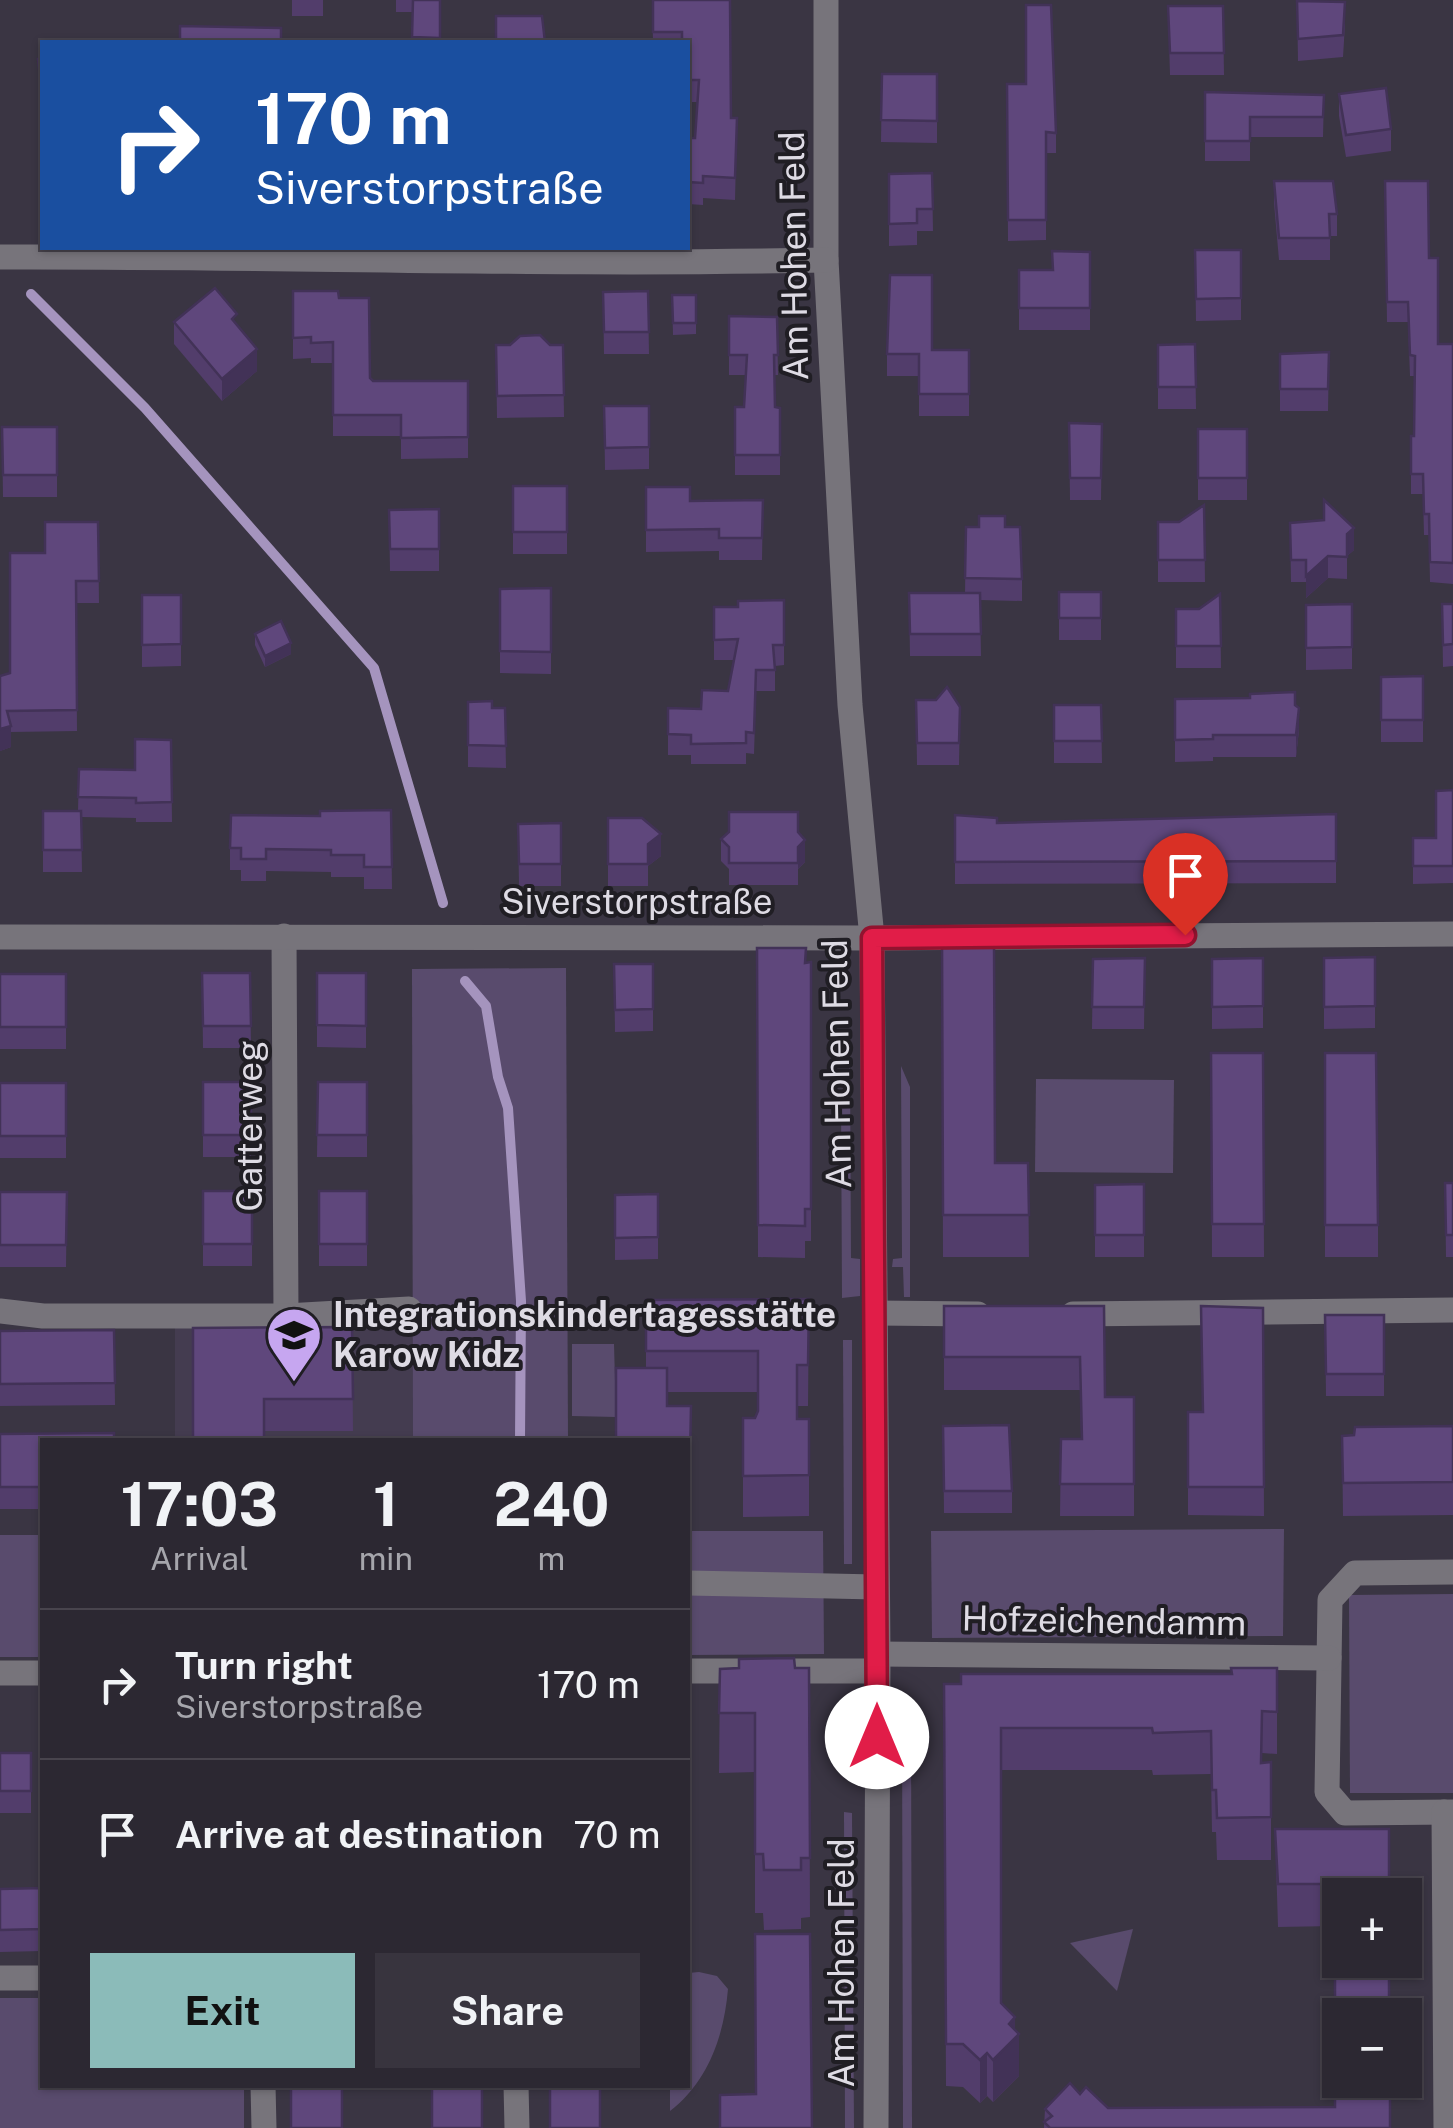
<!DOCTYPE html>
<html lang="en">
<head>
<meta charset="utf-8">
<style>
  body { margin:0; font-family:"Public Sans",sans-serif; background:#38343e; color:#f1f3f6; height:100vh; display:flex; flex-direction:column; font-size:38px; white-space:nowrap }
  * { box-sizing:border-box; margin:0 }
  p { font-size:32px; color:#a6a6ac }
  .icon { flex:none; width:55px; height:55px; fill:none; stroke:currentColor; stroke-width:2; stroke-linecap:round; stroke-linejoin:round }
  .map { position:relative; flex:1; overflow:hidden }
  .panel { position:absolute; left:40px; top:1438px; width:650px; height:650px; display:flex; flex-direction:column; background:#2c2832; border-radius:0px; box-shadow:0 2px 8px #0004,0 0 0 2px #48444d }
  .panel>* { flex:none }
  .top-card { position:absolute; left:40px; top:40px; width:650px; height:210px; border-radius:0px; box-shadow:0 2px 8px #0004,0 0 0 2px #48444d; background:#1a4fa0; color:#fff; overflow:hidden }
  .controls { position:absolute; left:1322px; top:1878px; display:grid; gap:20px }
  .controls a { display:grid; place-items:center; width:100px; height:100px; border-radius:0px; background:#2c2832; box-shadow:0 2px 8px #0004,0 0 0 2px #48444d; font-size:50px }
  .pin { position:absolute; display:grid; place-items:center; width:85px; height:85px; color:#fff; margin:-102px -42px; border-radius:50% 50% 50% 0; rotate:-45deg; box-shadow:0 0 10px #0007 }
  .pin .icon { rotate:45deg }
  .me { position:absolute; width:110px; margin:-55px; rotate:0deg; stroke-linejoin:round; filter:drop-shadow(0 0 8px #0008) }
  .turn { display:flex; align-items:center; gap:35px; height:210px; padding:0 50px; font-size:45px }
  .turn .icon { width:130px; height:130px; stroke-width:2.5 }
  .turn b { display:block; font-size:70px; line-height:85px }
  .eta { display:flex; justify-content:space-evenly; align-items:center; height:170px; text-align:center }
  .eta b { font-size:60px; font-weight:700; line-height:70px }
  .button { display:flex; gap:20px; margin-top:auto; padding:20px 50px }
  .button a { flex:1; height:115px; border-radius:0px; background:#8bbbb9; color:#111; font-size:40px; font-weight:700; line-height:115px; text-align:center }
  .button a+a { background:#38343e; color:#f1f3f6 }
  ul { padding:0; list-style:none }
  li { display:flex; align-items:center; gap:30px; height:150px; padding:0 50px; border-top:2px solid #48444d }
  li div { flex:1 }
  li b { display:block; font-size:38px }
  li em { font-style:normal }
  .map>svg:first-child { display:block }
</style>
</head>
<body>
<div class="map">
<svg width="1453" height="2128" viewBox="0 0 1453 2128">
  <rect width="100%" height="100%" fill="#3a3543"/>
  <path fill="#443c50" d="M175,1327l238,1 1,112h-239z"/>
  <g fill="#594b6d">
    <path d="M566,968l2,472h-155l-1,-471z"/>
    <path d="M850,1066l1,192 9,1v37l-18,2 -1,-201z"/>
    <path d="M901,1066l9,21v210h-6l-1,-30h-11l1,-8 9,-1z"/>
    <path d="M1036,1079l138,1 -1,93 -138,-1z"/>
    <path d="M843,1340h9v224h-8z"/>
    <path d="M572,1344h42l2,73 -44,-1z"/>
    <path d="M1284,1529l-1,107 -351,2 -1,-107z"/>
    <path d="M688,1531h135l1,123 -136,1z"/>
    <rect x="0" y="1535" width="42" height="122"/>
    <path d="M1453,1594v199h-103l-1,-198z"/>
    <path d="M902,1719h9l1,409h-9z"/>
    <path d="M844,1812l8,1 2,315h-9z"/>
    <path d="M1133,1929l-16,62 -47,-48z"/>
    <path d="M699,1972l18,4 11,13c-4,47 -20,93 -58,122v-26h18v-112z"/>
    <path d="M0,1998h42v87h202v43h-244z"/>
  </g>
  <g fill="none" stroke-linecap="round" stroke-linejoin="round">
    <g stroke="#a594be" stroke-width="10">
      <path d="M31,294l114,114 229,260 69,235"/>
      <path d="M465,981l21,25 12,71 10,31 13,193 -1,139"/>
    </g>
    <g stroke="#77747b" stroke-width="25">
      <path d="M826,0v260l24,445 22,233 6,716 -2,474"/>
      <path d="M0,257c275,-1 550,9 826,3"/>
      <path d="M284,936l2,380"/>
      <path d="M0,937l872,1 581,-4"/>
      <path d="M0,1311l43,5h243l123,-7"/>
      <path d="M875,1313l103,1"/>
      <path d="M1073,1314l380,-4"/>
      <path d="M1453,1572l-98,1 -25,27 -3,192 18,21 108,-1"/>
      <path d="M688,1583l188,4"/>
      <path d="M878,1654l451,4"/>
      <path d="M688,1671h189"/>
      <path d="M0,1673h42"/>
      <path d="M1444,1812l2,316"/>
      <path d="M0,1978h42"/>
      <path d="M263,2085l1,43"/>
      <path d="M516,2085l1,43"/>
    </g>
  </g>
  <g fill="#523d6b">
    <rect x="292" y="0" width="31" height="16"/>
    <path d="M396,0h44v42h-28l1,-30h-17z"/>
    <path d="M652,0h78l1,118h6l-2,82 -32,-2v7l-15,-1v-66h7l2,-36h-9v-60h-35z"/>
    <path d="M1297,1l48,23 -2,33 -45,4z"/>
    <path d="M1168,6h55l1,69h-54z"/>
    <path d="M38,59h4v51h-1z"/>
    <path d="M882,74h55v69l-56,-1z"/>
    <path d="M1007,84l49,49v20h-10v87l-38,1z"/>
    <path d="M1205,92l119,3 -1,42h-73v24h-45z"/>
    <path d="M1339,94l52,35v22l-45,6 -7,-41z"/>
    <path d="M932,173l1,58h-16v14l-28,1v-72z"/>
    <path d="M1274,181l63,33v22h-7v24h-51l-5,-57z"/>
    <path d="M1385,181l44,77 9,86h15v240l-23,-2 -1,-47h-5l-1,-41h-12v-58h3l1,-60h-5l-2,-54h-21z"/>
    <path d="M1195,250h46v70l-45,1z"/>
    <path d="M1052,251l38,1v78h-71v-60h33z"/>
    <path d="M293,291l46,7 31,80 3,3h95v77l-67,1v-23h-68v-73h-22v-5l-18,1z"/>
    <path d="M648,291l1,63h-45l-1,-62z"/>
    <path d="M672,295h24v39l-23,1z"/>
    <path d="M729,316l48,1 1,58h-4l1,32 5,1v67h-45v-68h9l2,-32h-17z"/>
    <path d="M174,322l63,3 20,46 -35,30 -48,-57z"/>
    <path d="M1195,344l1,65h-38v-64z"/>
    <path d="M496,345h67l1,72 -67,1z"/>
    <path d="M932,350h37v66h-50v-40h-32v-22z"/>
    <path d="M1329,352l-1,59h-48v-57z"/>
    <path d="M604,406h45v63l-44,1z"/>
    <path d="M1069,423l33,1 -1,76h-31z"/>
    <path d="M2,427h55v70h-54z"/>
    <rect x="1198" y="429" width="49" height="71"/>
    <rect x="513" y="486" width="54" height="68"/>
    <path d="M646,487l44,14 73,-1 -1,60h-43v-9l-73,1z"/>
    <path d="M1204,505l1,77h-47v-60h21z"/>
    <path d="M439,509v62h-49l-1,-61z"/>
    <path d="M98,522l1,81h-23l1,128 -66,1v15l-11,4 10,-78 35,-120z"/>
    <path d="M1290,523l64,27 -7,6v23l-19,-1 -22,20v-16h-15z"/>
    <path d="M966,527h39l17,52v22l-42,-1 1,56h-71l-1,-63h56z"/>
    <path d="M551,588v86l-51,-1v-84z"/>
    <rect x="1059" y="592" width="42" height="48"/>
    <path d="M1220,594l1,74h-45v-59h23z"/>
    <path d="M142,595h39v71l-39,1z"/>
    <path d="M784,600v65l-9,1v25h-19l-2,63 -8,-1v11h-55v-9h-23v-47l33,1 27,-18 6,-31h-20v-53h24z"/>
    <path d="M1352,604v65l-46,1v-65z"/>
    <path d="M1442,604h11v62l-10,1z"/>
    <path d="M255,634l36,20 -26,13 -10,-22z"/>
    <path d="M1423,676v66h-42v-65z"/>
    <path d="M1175,699l120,6 4,25 -3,27h-83v4l-38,1z"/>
    <path d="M916,700l44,7 -1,58h-42z"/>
    <path d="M468,702l24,6h13l1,60 -38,-1z"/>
    <path d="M1054,705h47l1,58h-48z"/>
    <path d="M171,740l1,82h-36v-4l-55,-1 1,55h-39v-61h35l1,-42 56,1z"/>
    <path d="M1453,790v93l-40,1v-46h23z"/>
    <path d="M391,810l1,79h-28v-12h-33v-5l-65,-1v10h-25v-11h-11v-22l90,-32z"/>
    <path d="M1336,814v69l-381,1v-69l42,8z"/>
    <path d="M608,818l53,38 -13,10v20h-40z"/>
    <path d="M561,823v63h-42l-1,-62z"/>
    <path d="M798,832l7,30 -7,7v16h-69v-16l-8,-8v-22z"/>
    <path d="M942,937l53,226h33l1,94h-86z"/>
    <path d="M757,948l49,15 5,-1v279h-6v17l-47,-1z"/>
    <path d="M1375,957v71l-51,1v-71z"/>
    <path d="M1145,958l-1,71h-52l1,-70z"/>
    <path d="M1263,958v70l-51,1v-70z"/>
    <path d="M614,964h39v67l-38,1z"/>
    <path d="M202,973h48l1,75h-48z"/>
    <path d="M317,973h49v75l-49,-1z"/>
    <rect x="0" y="974" width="66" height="75"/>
    <path d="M1211,1053h52l1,204h-52z"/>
    <path d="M1325,1053l53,172v32h-53z"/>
    <rect x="203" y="1082" width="48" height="75"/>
    <path d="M318,1082h49v75h-50z"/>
    <rect x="0" y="1083" width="66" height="75"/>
    <path d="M1445,1183h8v74h-7z"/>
    <path d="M1144,1184v73h-49v-72z"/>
    <rect x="203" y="1191" width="49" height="75"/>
    <rect x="319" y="1191" width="48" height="75"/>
    <path d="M0,1192h67l-1,75h-66z"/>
    <path d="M658,1194v65l-43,1v-65z"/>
    <path d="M809,1299l-1,107h-11v13h12v97l-66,1v-99h12l3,-7v-19h-91v14h24l-1,111h-2v-77h-72v-72h30v-68z"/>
    <path d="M944,1306h160l1,91h29v119h-74l1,-77h20l-1,-49h-136z"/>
    <path d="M1263,1308l1,208 -76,-1v-103h15z"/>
    <path d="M1325,1315h59v81h-58z"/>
    <path d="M352,1327l1,104h-89l-71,9z"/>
    <path d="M114,1330l1,75 -115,1v-75z"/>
    <path d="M943,1426l69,65v22h-68z"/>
    <path d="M1453,1426v89l-110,1 -1,-80z"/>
    <path d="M0,1434l42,6v69h-42z"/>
    <path d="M809,1668l1,249 -9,1v11l-37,1 -1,-17h-8v-141l-36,1 1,-104z"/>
    <path d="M944,1684l333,28v42l-15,-1v10l9,-1v98h-54l-1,-28h-4l-1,-58 -58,1 -1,-5h-151v233l14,28 4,45 -26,26 -6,-6 -7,7 -17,-16 -17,-1z"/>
    <rect x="0" y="1753" width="31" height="60"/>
    <path d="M1275,1829h114l1,299h-346l1,-19 35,-15 28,14 227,-1v-181l-57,1z"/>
    <path d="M42,1888v63l-42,1v-63z"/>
  </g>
  <g fill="#423257">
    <path d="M257,349v22l-35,30v-22z"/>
    <path d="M1354,528v22l-7,6v-22z"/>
    <path d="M1328,556v22l-22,20v-22z"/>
    <path d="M291,643v11l-26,13v-11z"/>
    <path d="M1299,708v22l-3,27v-22z"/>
    <path d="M11,726v21l-11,4v-22z"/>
    <path d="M661,834v22l-13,10v-22z"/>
    <path d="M805,840v22l-7,7v-22z"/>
    <path d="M1015,2017v21l4,-4v42l-26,26v-42l16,-36z"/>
    <path d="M987,2053v43l-7,7v-43z"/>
  </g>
  <g fill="#5f477c" stroke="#423257" stroke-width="2.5">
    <path d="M413,0h27v38l-28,-1z"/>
    <path d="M653,0h77l1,118h6l-2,60 -32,-2v7l-15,-1v-44h7l4,-58h-11v-38h-6v-10h-29z"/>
    <path d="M1297,1l48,1 -2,33 -45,4z"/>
    <path d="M1026,5h25l5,128 -10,-1v88h-38l-1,-136h19z"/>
    <path d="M1168,6h55l1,47h-54z"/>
    <path d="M496,16h46l3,26h-49z"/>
    <path d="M180,26l101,2v14h-101z"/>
    <path d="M38,59h4v29h-1z"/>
    <path d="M882,74h55v47l-56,-1z"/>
    <path d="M1386,88l5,41 -45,6 -7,-41z"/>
    <path d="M1205,92l119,3 -1,22h-73v24h-45z"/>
    <path d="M932,173l1,36h-16v14l-28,1v-50z"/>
    <path d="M1274,181h59l4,33h-8l1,24h-51z"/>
    <path d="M1385,181h43l1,77h9v86h15v219l-23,-1 -1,-48h-5l-1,-40h-12v-38h3l1,-80 -5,-1 -2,-53h-21z"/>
    <path d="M1195,250h46v48l-45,1z"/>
    <path d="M1052,251l38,1v56h-71v-38h34z"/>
    <path d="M890,275h42v75h37v44h-50v-40h-32z"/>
    <path d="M215,288l22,26 -5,5 25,30 -35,30 -48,-57z"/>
    <path d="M293,291h45l1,7h30l1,80 3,3h95v56l-67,1v-23h-68v-73l-22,1v-6l-18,1z"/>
    <path d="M648,291l1,41h-45l-1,-40z"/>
    <path d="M672,295h24v28h-23z"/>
    <path d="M729,316l48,1 1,38h-4l1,52 5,1v47h-45v-48h9l3,-52h-18z"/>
    <path d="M540,335l10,10h13l1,50 -67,1 -1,-51h14l10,-9z"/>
    <path d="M1195,344l1,43h-38v-42z"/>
    <path d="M1329,352l-1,37h-48v-35z"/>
    <path d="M604,406h45v41l-44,1z"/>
    <path d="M1069,423l33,1 -1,54h-31z"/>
    <path d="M2,427h55v48h-54z"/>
    <rect x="1198" y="429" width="49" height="49"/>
    <rect x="513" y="486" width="54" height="46"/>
    <path d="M646,487h44v14l73,-1 -1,38h-43v-9l-73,1z"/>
    <path d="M1324,500l30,28 -7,6v23l-19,-1 -22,20v-16h-15l-1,-37 34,-3z"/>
    <path d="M1204,505l1,55h-47v-38h21z"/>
    <path d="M439,509v40h-49l-1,-39z"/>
    <path d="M979,516h26v11h15l2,52 -57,-1 1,-51h13z"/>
    <path d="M45,522h53l1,59h-23l1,129 -70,1 4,15 -11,3v-53l10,-3v-120h35z"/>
    <path d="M551,588v64l-51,-1v-62z"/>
    <rect x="1059" y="592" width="42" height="26"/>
    <path d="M909,593h71l1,41h-71z"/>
    <path d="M1220,594l1,52h-45v-37h23z"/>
    <path d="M142,595h39v49l-39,1z"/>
    <path d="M784,600v45h-11l2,25h-19l-2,63 -8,-1v11l-55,1v-9l-23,-1v-26l33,1 1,-19 26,1 10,-52 -24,1v-33h24v-6z"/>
    <path d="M1352,604v43l-46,1v-43z"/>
    <path d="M1442,604h11v40l-10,1z"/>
    <path d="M281,621l10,22 -26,13 -10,-22z"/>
    <path d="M1423,676v44h-42v-43z"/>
    <path d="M947,687l13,20 -1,36h-42l-1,-43h20z"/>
    <path d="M1295,692v13l4,3 -3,27h-83v4l-38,1v-41l75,-1v-4z"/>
    <path d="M492,701v7h13l1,38 -38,-1v-43z"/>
    <path d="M1054,705h47l1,36h-48z"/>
    <path d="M135,739l36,1 1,62 -36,1v-5l-58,-1 1,-28 56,1z"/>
    <path d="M1453,790v76h-40v-28h23v-47z"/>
    <path d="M391,810l1,57h-28v-12h-33v-5l-65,-1v10h-25v-11h-11l1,-33 89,1v-5z"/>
    <path d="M43,811h38l1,39h-39z"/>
    <path d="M729,812h69v20l7,8 -7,7v16h-69v-16l-8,-8 8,-7z"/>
    <path d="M1336,814v47l-381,1v-47l42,3v5z"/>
    <path d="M608,818h34l19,16 -13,10v20h-40z"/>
    <path d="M561,823v41h-42l-1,-40z"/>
    <path d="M942,937h52l1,226h33l1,52h-86z"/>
    <path d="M757,948h49l-1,15 6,-1v247h-6v17l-47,-1z"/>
    <path d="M1375,957v49l-51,1v-49z"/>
    <path d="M1145,958l-1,49h-52l1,-48z"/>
    <path d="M1263,958v48l-51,1v-48z"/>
    <path d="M614,964h39v45l-38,1z"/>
    <path d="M202,973h48l1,53h-48z"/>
    <path d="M317,973h49v53l-49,-1z"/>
    <rect x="0" y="974" width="66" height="53"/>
    <path d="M1211,1053h52l1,171h-52z"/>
    <path d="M1325,1053h51l2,172h-53z"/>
    <rect x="203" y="1082" width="48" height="53"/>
    <path d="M318,1082h49v53h-50z"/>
    <rect x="0" y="1083" width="66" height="53"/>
    <path d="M1445,1183h8v52h-7z"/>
    <path d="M1144,1184v51h-49v-50z"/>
    <rect x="203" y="1191" width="49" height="53"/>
    <rect x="319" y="1191" width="48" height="53"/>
    <path d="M0,1192h67l-1,53h-66z"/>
    <path d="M658,1194v43l-43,1v-43z"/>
    <path d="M809,1299l-1,66h-11v54h12v56l-66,1v-58h12l3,-7v-60h-112v-51z"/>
    <path d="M944,1306h160l1,91h29v87h-74l1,-45h21l-2,-82h-136z"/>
    <path d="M1201,1306l62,2 1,179h-76v-75h15z"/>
    <path d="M1325,1315h59v59h-58z"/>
    <path d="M352,1327l1,72h-89v41h-71v-112z"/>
    <path d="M114,1330l1,53 -115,1v-53z"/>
    <path d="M616,1368h51v38h24l-1,52h-2v-18h-72z"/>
    <path d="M1009,1425l3,66h-68l-1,-65z"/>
    <path d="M1453,1426v56l-110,1 -1,-47 12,-1 1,-8z"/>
    <path d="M114,1433v7h-72v47h-42v-53z"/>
    <path d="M794,1658l1,10h14l1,190h-9v12h-37l-1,-16h-8v-141h-36l1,-44 19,-1v-9z"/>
    <path d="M1231,1668h46v44l-15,-1 -1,52 10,-1v55l-54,1 -1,-28h-4l-1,-59 -58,2 -1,-5h-151v275l14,14 -6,7 10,10 -26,26 -6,-7 -7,7 -17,-16h-17l-2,-360h17v-10h271z"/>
    <rect x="0" y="1753" width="31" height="38"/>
    <path d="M1275,1829h114v66h-49v65h49v55h-49v65h50v48h-340l-6,-6 8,-6 -7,-7 25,-26 10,11 6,-7 22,21 227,-1v-223h-57z"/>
    <path d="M42,1888v41l-42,1v-41z"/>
    <path d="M755,1934h55l2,194h-92v-33l36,-1z"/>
    <rect x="291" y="2085" width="51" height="43"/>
    <rect x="432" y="2085" width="50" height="43"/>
    <rect x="550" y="2085" width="50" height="43"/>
  </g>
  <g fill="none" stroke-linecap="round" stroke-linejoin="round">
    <g stroke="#92132f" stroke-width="25">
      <path id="route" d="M877,1737l-5,-799 313,-3"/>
    </g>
    <use href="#route" stroke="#e11d48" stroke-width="18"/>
  </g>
  <defs>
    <g id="school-pin" transform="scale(2.875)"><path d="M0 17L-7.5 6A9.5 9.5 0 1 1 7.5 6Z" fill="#c6a6f0" stroke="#201e24"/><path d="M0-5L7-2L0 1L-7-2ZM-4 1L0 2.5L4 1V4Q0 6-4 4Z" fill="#111"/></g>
  </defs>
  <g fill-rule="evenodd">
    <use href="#school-pin" x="294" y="1335"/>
  </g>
  <g text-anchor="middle" stroke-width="8" stroke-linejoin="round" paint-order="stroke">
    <g font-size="35" fill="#dedbe4" stroke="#201e24">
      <text transform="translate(794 256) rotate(-91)" y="12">Am Hohen Feld</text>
      <text x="637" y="914">Siverstorpstraße</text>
      <text transform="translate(837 1064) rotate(-91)" y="12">Am Hohen Feld</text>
      <text transform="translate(250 1126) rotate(-90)" y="12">Gatterweg</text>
      <text transform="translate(1104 1621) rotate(1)" y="12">Hofzeichendamm</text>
      <text transform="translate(842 1963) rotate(-90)" y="12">Am Hohen Feld</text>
    </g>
    <g font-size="35" font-weight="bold" fill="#dedbe4" stroke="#201e24" text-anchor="start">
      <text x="333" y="1327">Integrationskindertagesstätte<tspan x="333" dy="40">Karow Kidz</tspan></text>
    </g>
  </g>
</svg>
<div class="controls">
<a>+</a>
<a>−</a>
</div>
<div class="pin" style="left:1185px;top:935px;background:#d93025"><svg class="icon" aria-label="arrive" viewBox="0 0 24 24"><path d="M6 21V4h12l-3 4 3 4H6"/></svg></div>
<svg class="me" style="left:877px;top:1737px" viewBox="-20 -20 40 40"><circle r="19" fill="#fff"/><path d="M0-13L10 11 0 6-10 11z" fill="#e11d48"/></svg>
<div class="top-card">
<div class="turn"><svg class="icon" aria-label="right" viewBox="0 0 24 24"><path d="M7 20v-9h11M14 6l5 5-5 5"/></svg><div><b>170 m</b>Siverstorpstraße</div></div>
</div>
<section class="panel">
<div class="eta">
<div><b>17:03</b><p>Arrival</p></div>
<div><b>1</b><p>min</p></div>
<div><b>240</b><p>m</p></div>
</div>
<ul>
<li><svg class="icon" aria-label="right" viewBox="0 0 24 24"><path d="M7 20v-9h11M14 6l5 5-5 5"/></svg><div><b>Turn right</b><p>Siverstorpstraße</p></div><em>170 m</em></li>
<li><svg class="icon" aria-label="arrive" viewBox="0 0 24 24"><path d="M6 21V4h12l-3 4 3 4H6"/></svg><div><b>Arrive at destination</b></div><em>70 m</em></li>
</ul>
<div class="button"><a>Exit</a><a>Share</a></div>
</section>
</div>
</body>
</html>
